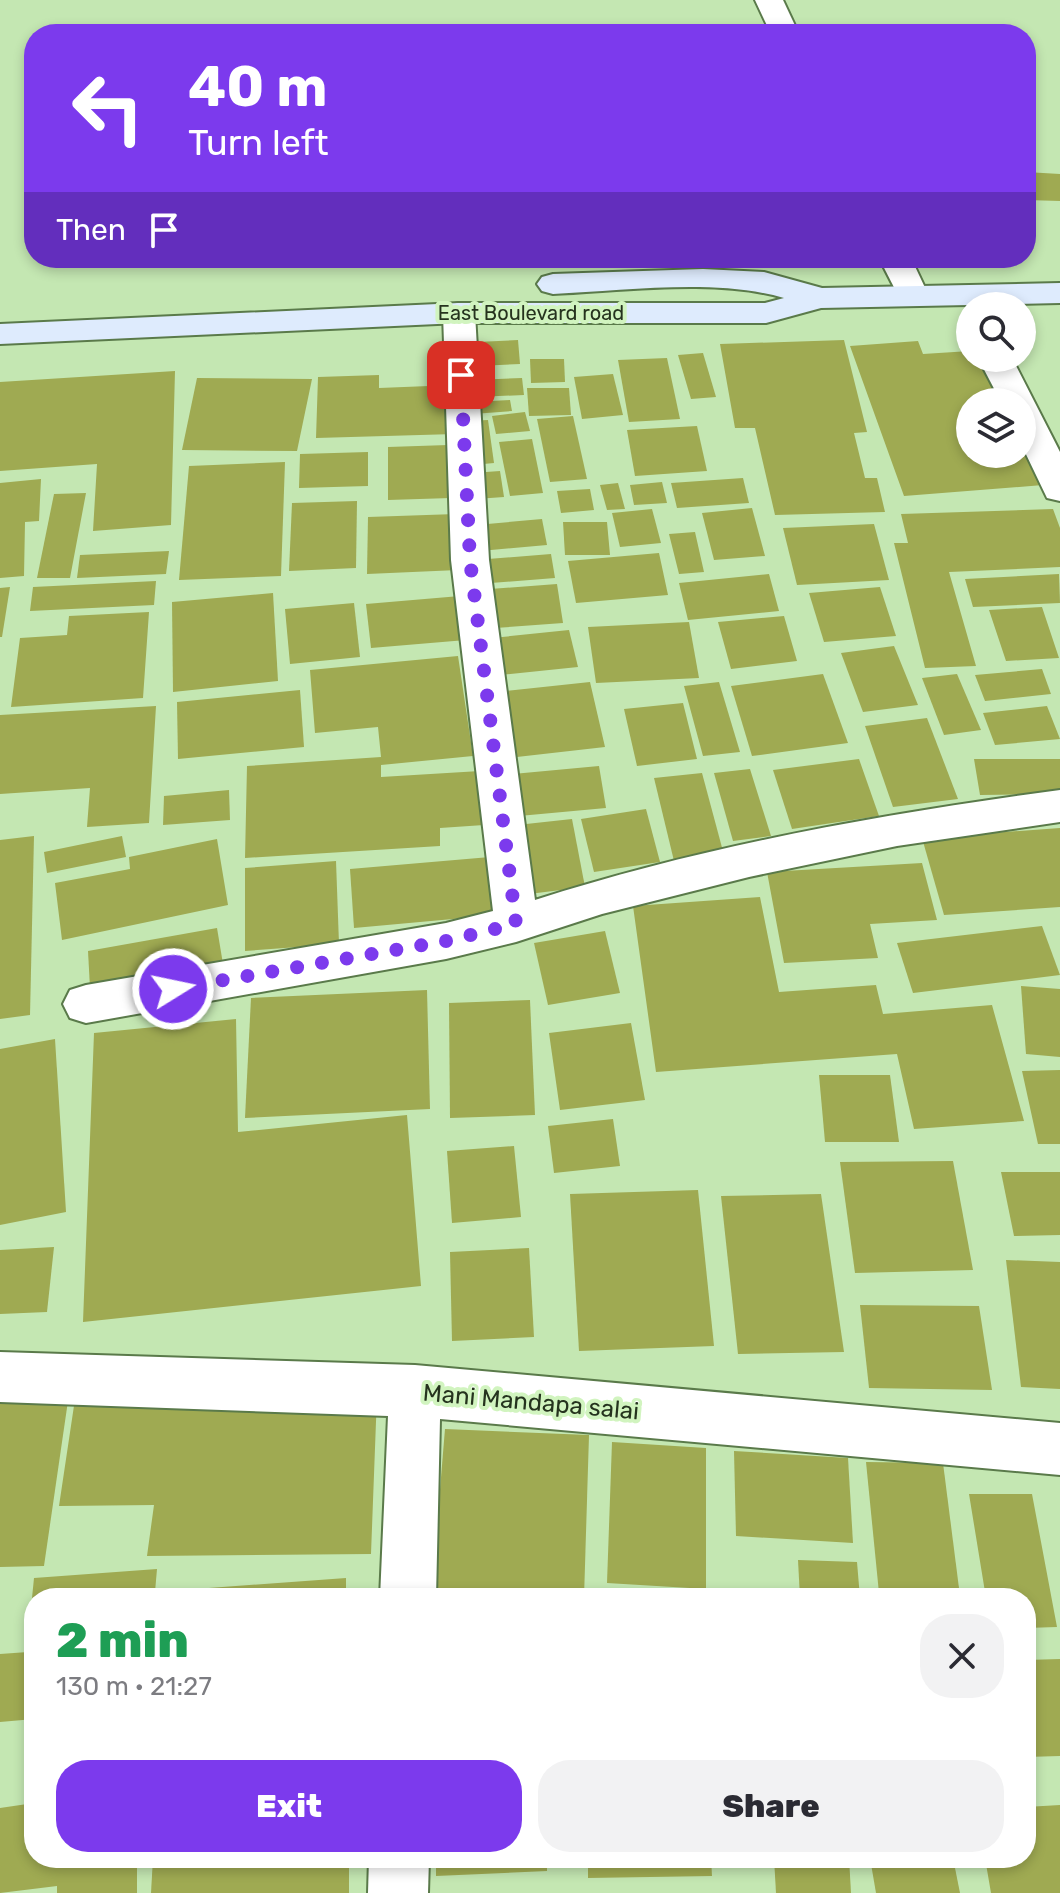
<!DOCTYPE html>
<html lang="en">
<head>
<meta charset="utf-8">
<style>
  body { margin:0; font-family:Rubik,sans-serif; background:#f2f2f3; color:#2b2b33; height:100vh; display:flex; flex-direction:column; font-size:30px; white-space:nowrap }
  * { box-sizing:border-box; margin:0 }
  p { font-size:26px; color:#7c7c81 }
  .icon { flex:none; width:44px; height:44px; fill:none; stroke:currentColor; stroke-width:2; stroke-linecap:round; stroke-linejoin:round }
  .map { position:relative; flex:1; overflow:hidden }
  .drawer { position:absolute; left:24px; top:1588px; width:1012px; height:280px; display:flex; flex-direction:column; background:#fff; border-radius:32px; box-shadow:0 4px 12px #0003 }
  .drawer>* { flex:none }
  .hud { position:absolute; left:24px; top:24px; width:1012px; height:244px; border-radius:32px; box-shadow:0 4px 12px #0003; background:#7c3aed; color:#fff; overflow:hidden }
  .fabs { position:absolute; left:956px; top:292px; display:grid; gap:16px }
  .fabs a { display:grid; place-items:center; width:80px; height:80px; border-radius:50%; background:#fff; box-shadow:0 4px 12px #0003; font-size:40px }
  .pin { position:absolute; display:grid; place-items:center; width:68px; height:68px; color:#fff; margin:-34px; border-radius:16px; box-shadow:0 4px 12px #0006 }
  .me { position:absolute; width:88px; margin:-44px; rotate:80deg; stroke-linejoin:round; filter:drop-shadow(0 0 6px #0008) }
  .turn { display:flex; align-items:center; gap:28px; height:168px; padding:0 32px; font-size:36px }
  .turn .icon { width:104px; height:104px; stroke-width:2.5 }
  .turn b { display:block; font-size:56px; line-height:68px }
  .then { display:flex; align-items:center; height:76px; padding:0 32px; background:#0003; gap:16px; font-size:30px }
  .round { display:grid; place-items:center; flex:none; width:84px; height:84px; border-radius:32px; background:#f2f2f3 }
  .headline { display:flex; align-items:center; justify-content:space-between; height:136px; padding:0 32px }
  h1 { font-size:48px; font-weight:800; line-height:60px; color:#1e9e55 }
  .cta { display:flex; gap:16px; margin-top:auto; padding:16px 32px }
  .cta a { flex:1; height:92px; border-radius:32px; background:#7c3aed; color:#fff; font-size:32px; font-weight:800; line-height:92px; text-align:center }
  .cta a+a { background:#f2f2f3; color:#2b2b33 }
  .map>svg:first-child { display:block }
</style>
</head>
<body>
<div class="map">
<svg width="1060" height="1893" viewBox="0 0 1060 1893">
  <rect width="100%" height="100%" fill="#c4e7b2"/>
  <g fill="#9faa52">
    <path d="M1026,172l34,2v27l-34,-1z"/>
    <path d="M518,340l2,24 -42,2 -2,-24z"/>
    <path d="M844,340l23,92 -13,1 11,45h12l8,34 -110,3 -20,-87h-20l-15,-84z"/>
    <path d="M918,341l5,13 47,-3v7h20l18,44h-38v52h52v-20l21,51 -139,11 -54,-150z"/>
    <path d="M703,353l13,44 -25,2 -13,-44z"/>
    <path d="M667,358l13,61 -51,3 -11,-62z"/>
    <path d="M530,359h34l1,23 -34,1z"/>
    <path d="M175,371l-4,154 -78,6 4,-67 -97,7v-89z"/>
    <path d="M613,374l10,41 -41,4 -8,-42z"/>
    <path d="M379,375v13l75,-3 1,49 -139,4 2,-61z"/>
    <path d="M197,378l115,1 -15,72 -115,-1z"/>
    <path d="M522,378l2,17 -49,2 -1,-17z"/>
    <path d="M527,388h42l2,27 -42,1z"/>
    <path d="M510,400l2,11 -39,3 -1,-12z"/>
    <path d="M525,412l5,19 -34,3 -4,-18z"/>
    <path d="M573,416l14,63 -37,3 -13,-63z"/>
    <path d="M488,420l6,43 -21,2 -5,-44z"/>
    <path d="M697,426l10,45 -72,5 -8,-46z"/>
    <path d="M532,439l11,54 -33,3 -11,-54z"/>
    <path d="M448,445l3,53 -63,2v-53z"/>
    <path d="M368,452v34l-69,2 1,-34z"/>
    <path d="M285,462l-4,114 -102,4 10,-114z"/>
    <path d="M500,471l4,26 -28,2 -4,-26z"/>
    <path d="M743,478l6,25 -72,5 -6,-25z"/>
    <path d="M41,479l-2,42 -14,1 -1,54 -24,2v-95z"/>
    <path d="M662,482l5,21 -33,2 -4,-20z"/>
    <path d="M618,483l7,26 -18,1 -7,-25z"/>
    <path d="M590,489l4,21 -33,3 -4,-22z"/>
    <path d="M86,493l-16,85h-33l17,-84z"/>
    <path d="M357,501l-1,67 -67,3 3,-68z"/>
    <path d="M752,508l13,48 -51,4 -12,-47z"/>
    <path d="M652,509l9,34 -41,4 -8,-34z"/>
    <path d="M1053,509l7,19v39l-111,5 27,94 -51,2 -31,-125h14l-7,-29z"/>
    <path d="M456,514l2,56 -91,4 1,-57z"/>
    <path d="M542,519l5,26 -67,6 -4,-26z"/>
    <path d="M563,522h44l3,33h-45z"/>
    <path d="M874,524l15,56 -92,5 -14,-57z"/>
    <path d="M695,532l9,40 -25,2 -10,-40z"/>
    <path d="M169,551l-3,23 -89,4 3,-23z"/>
    <path d="M659,553l9,42 -92,8 -8,-42z"/>
    <path d="M551,554l4,24 -64,5 -3,-24z"/>
    <path d="M769,574l10,37 -91,9 -9,-37z"/>
    <path d="M1059,574l1,29 -87,4 -8,-28z"/>
    <path d="M156,581l-2,24 -124,6 3,-24z"/>
    <path d="M557,584l6,39 -68,5 -5,-39z"/>
    <path d="M10,587l-8,50h-2v-49z"/>
    <path d="M880,587l16,49 -72,6 -15,-49z"/>
    <path d="M273,593l5,88 -105,11 -1,-90z"/>
    <path d="M460,596l6,44 -95,8 -5,-44z"/>
    <path d="M354,603l6,54 -70,7 -5,-55z"/>
    <path d="M1042,607l17,51 -53,3 -17,-51z"/>
    <path d="M149,612l-6,86 -132,9 9,-69 47,-3 2,-19z"/>
    <path d="M784,616l13,45 -66,8 -13,-47z"/>
    <path d="M689,622l10,56 -103,5 -8,-56z"/>
    <path d="M569,630l9,37 -78,8 -8,-37z"/>
    <path d="M894,646l24,59 -55,7 -22,-59z"/>
    <path d="M458,656l15,100 -92,9v12l99,-6 4,54 -44,3v18l-195,12 2,-92 134,-9 -3,-30 -63,6 -5,-63z"/>
    <path d="M1042,669l9,25 -66,7 -10,-26z"/>
    <path d="M823,674l25,69 -96,13 -21,-70z"/>
    <path d="M957,674l24,56 -37,5 -22,-57z"/>
    <path d="M590,682l15,65 -98,11 -11,-66z"/>
    <path d="M719,682l21,70 -37,4 -19,-70z"/>
    <path d="M300,690l4,57 -126,12 -1,-57z"/>
    <path d="M683,703l14,56 -60,7 -13,-57z"/>
    <path d="M156,706l-7,117 -62,4 3,-39 -90,6v-79z"/>
    <path d="M1047,706l13,33 -65,6 -12,-32z"/>
    <path d="M927,718l31,81 -65,8 -28,-81z"/>
    <path d="M859,759l20,57 -87,13 -19,-59z"/>
    <path d="M974,759h86v35l-80,1z"/>
    <path d="M599,766l7,42 -87,8 -6,-42z"/>
    <path d="M750,769l21,67 -38,5 -19,-68z"/>
    <path d="M702,773l22,82 -50,6 -20,-83z"/>
    <path d="M229,790l1,30 -67,5 1,-29z"/>
    <path d="M646,809l14,53 -66,10 -13,-53z"/>
    <path d="M572,819l13,68 -56,7 -12,-69z"/>
    <path d="M1060,828v79l-116,8 -22,-77z"/>
    <path d="M34,836l-4,179 -30,4v-179z"/>
    <path d="M122,836l4,21 -79,16 -3,-21z"/>
    <path d="M217,839l11,66 -166,35 -7,-57 75,-14 -1,-12z"/>
    <path d="M490,857l7,58 -143,13 -4,-59z"/>
    <path d="M336,861l3,83 -94,7v-83z"/>
    <path d="M922,863l15,57 -67,4 8,34 -94,5 -17,-91z"/>
    <path d="M760,897l19,95 97,-7 7,29 109,-9 32,116 -110,8 -17,-75 -241,18 -23,-166z"/>
    <path d="M1042,926l18,49 -147,18 -16,-50z"/>
    <path d="M217,928l6,36 -133,24 -2,-37z"/>
    <path d="M605,931l15,62 -72,12 -14,-62z"/>
    <path d="M1021,986l39,3v68l-34,-3z"/>
    <path d="M427,990l3,119 -185,9 6,-120z"/>
    <path d="M530,1000l5,115 -85,3 -1,-115z"/>
    <path d="M236,1019l2,113 169,-17 14,171 -338,36 11,-289z"/>
    <path d="M631,1023l14,77 -85,10 -11,-77z"/>
    <path d="M55,1039l11,173 -66,13v-176z"/>
    <path d="M1060,1070v74h-22l-16,-73z"/>
    <path d="M819,1075h71l9,67h-74z"/>
    <path d="M613,1119l7,47 -66,7 -6,-47z"/>
    <path d="M514,1146l7,71 -69,6 -5,-72z"/>
    <path d="M953,1161l20,109 -118,3 -15,-111z"/>
    <path d="M1001,1172h59v63l-46,1z"/>
    <path d="M698,1190l16,156 -135,5 -9,-157z"/>
    <path d="M821,1194l23,158 -106,2 -17,-158z"/>
    <path d="M54,1247l-7,65 -47,2v-64z"/>
    <path d="M529,1248l5,89 -82,4 -2,-89z"/>
    <path d="M1006,1260l54,2v127l-39,-2z"/>
    <path d="M860,1305l119,1 13,84 -123,-2z"/>
    <path d="M70,1387l-26,179 -44,1v-179z"/>
    <path d="M377,1395l-6,159 -224,2 7,-51 -95,1 16,-107z"/>
    <path d="M445,1429l144,6 -5,163h-153z"/>
    <path d="M612,1442l94,6v141l-99,-6z"/>
    <path d="M734,1451l114,7 5,85 -117,-7z"/>
    <path d="M866,1462l77,1 17,133 -81,-3z"/>
    <path d="M969,1494h63l25,133 -31,1v-30h-40z"/>
    <path d="M798,1560l59,2 3,36h-60z"/>
    <path d="M157,1569l-2,23 191,-14v20h-314l2,-20z"/>
    <path d="M32,1603l2,116 -34,3v-68l28,-2z"/>
    <path d="M1060,1659v97l-34,1v-97z"/>
    <path d="M34,1803v55h103v35h-80v-7l-57,7v-85z"/>
    <path d="M1060,1805v88h-69l-6,-35h41v-51z"/>
    <path d="M153,1858h196v35h-198z"/>
    <path d="M436,1858h111v13l-111,5z"/>
    <path d="M588,1858h123l1,18 -124,2z"/>
    <path d="M774,1858h75l2,35h-75z"/>
    <path d="M870,1858h83l7,35h-84z"/>
  </g>
  <g fill="none" stroke-linecap="round" stroke-linejoin="round">
    <g stroke="#5a7a4a" stroke-width="4">
      <g id="street">
        <path d="M755,0h28l16,34h-28z"/>
        <path d="M879,258h32l17,36 -5,7 -11,3 -11,-3z"/>
        <path d="M459,303l12,3 4,7 14,247 46,340c171,-55 347,-86 525,-110v32l-163,24 -148,31 -147,37 -86,28 -70,17 -360,64 -16,-5 -7,-14 7,-14 16,-5 360,-62 47,-12 -42,-351 -8,-247 4,-7z"/>
        <path d="M978,358h34l48,94v49l-13,-3 -25,-52v-44h-21z"/>
        <path d="M0,1352l415,13 645,58v52l-620,-56 -4,179h-56l8,-182 -388,-14z"/>
        <path d="M369,1858h60l-1,35h-60z"/>
      </g>
    </g>
    <g stroke="#5a7a4a" stroke-width="4">
      <path id="secondary" d="M703,269l61,3 58,16 238,-5v20l-239,5 -55,15h-307l-459,21v-20l459,-21h306l19,-5c-69,-20 -159,-7 -231,-4l-11,-3 -5,-7 5,-7 11,-3z"/>
    </g>
    <use href="#street" fill="#fff" fill-rule="evenodd"/>
    <use href="#secondary" fill="#deebfd" fill-rule="evenodd"/>
  </g>
  <g fill="none" stroke-linecap="round" stroke-linejoin="round">
    <path stroke="#7c3aed" stroke-width="14" stroke-dasharray="0 25.2" d="M173,989l273,-48 70,-17 -46,-364 -9,-185"/>
  </g>
  <g text-anchor="middle" stroke-width="8" stroke-linejoin="round" paint-order="stroke">
    <g font-size="20" fill="#25331e" stroke="#d1f4bf">
      <text x="531" y="320">East Boulevard road</text>
    </g>
    <g font-size="24" fill="#25331e" stroke="#d1f4bf">
      <text transform="translate(531 1402) rotate(5)" y="8">Mani Mandapa salai</text>
    </g>
  </g>
</svg>
<div class="fabs">
<a><svg class="icon" aria-label="search" viewBox="0 0 24 24"><circle cx="10" cy="10" r="6"/><path d="M15 15l6 6"/></svg></a>
<a><svg class="icon" aria-label="layers" viewBox="0 0 24 24"><path d="M12 4l9 5-9 5-9-5zM3 14l9 5 9-5"/></svg></a>
</div>
<div class="pin" style="left:461px;top:375px;background:#d93025"><svg class="icon" aria-label="arrive" viewBox="0 0 24 24"><path d="M6 21V4h12l-3 4 3 4H6"/></svg></div>
<svg class="me" style="left:173px;top:989px" viewBox="-20 -20 40 40"><circle r="17" fill="#7c3aed" stroke="#fff" stroke-width="3"/><path d="M0-11L8 9 0 5-8 9z" fill="#fff"/></svg>
<div class="hud">
<div class="turn"><svg class="icon" aria-label="left" viewBox="0 0 24 24"><path d="M17 20v-9H6M10 6l-5 5 5 5"/></svg><div><b>40 m</b>Turn left</div></div>
<div class="then">Then<svg class="icon" aria-label="arrive" viewBox="0 0 24 24"><path d="M6 21V4h12l-3 4 3 4H6"/></svg></div>
</div>
<section class="drawer">
<div class="headline"><div><h1>2 min</h1><p>130 m · 21:27</p></div><a class="round"><svg class="icon" aria-label="close" viewBox="0 0 24 24"><path d="M6 6l12 12M18 6L6 18"/></svg></a></div>
<div class="cta"><a>Exit</a><a>Share</a></div>
</section>
</div>
</body>
</html>
